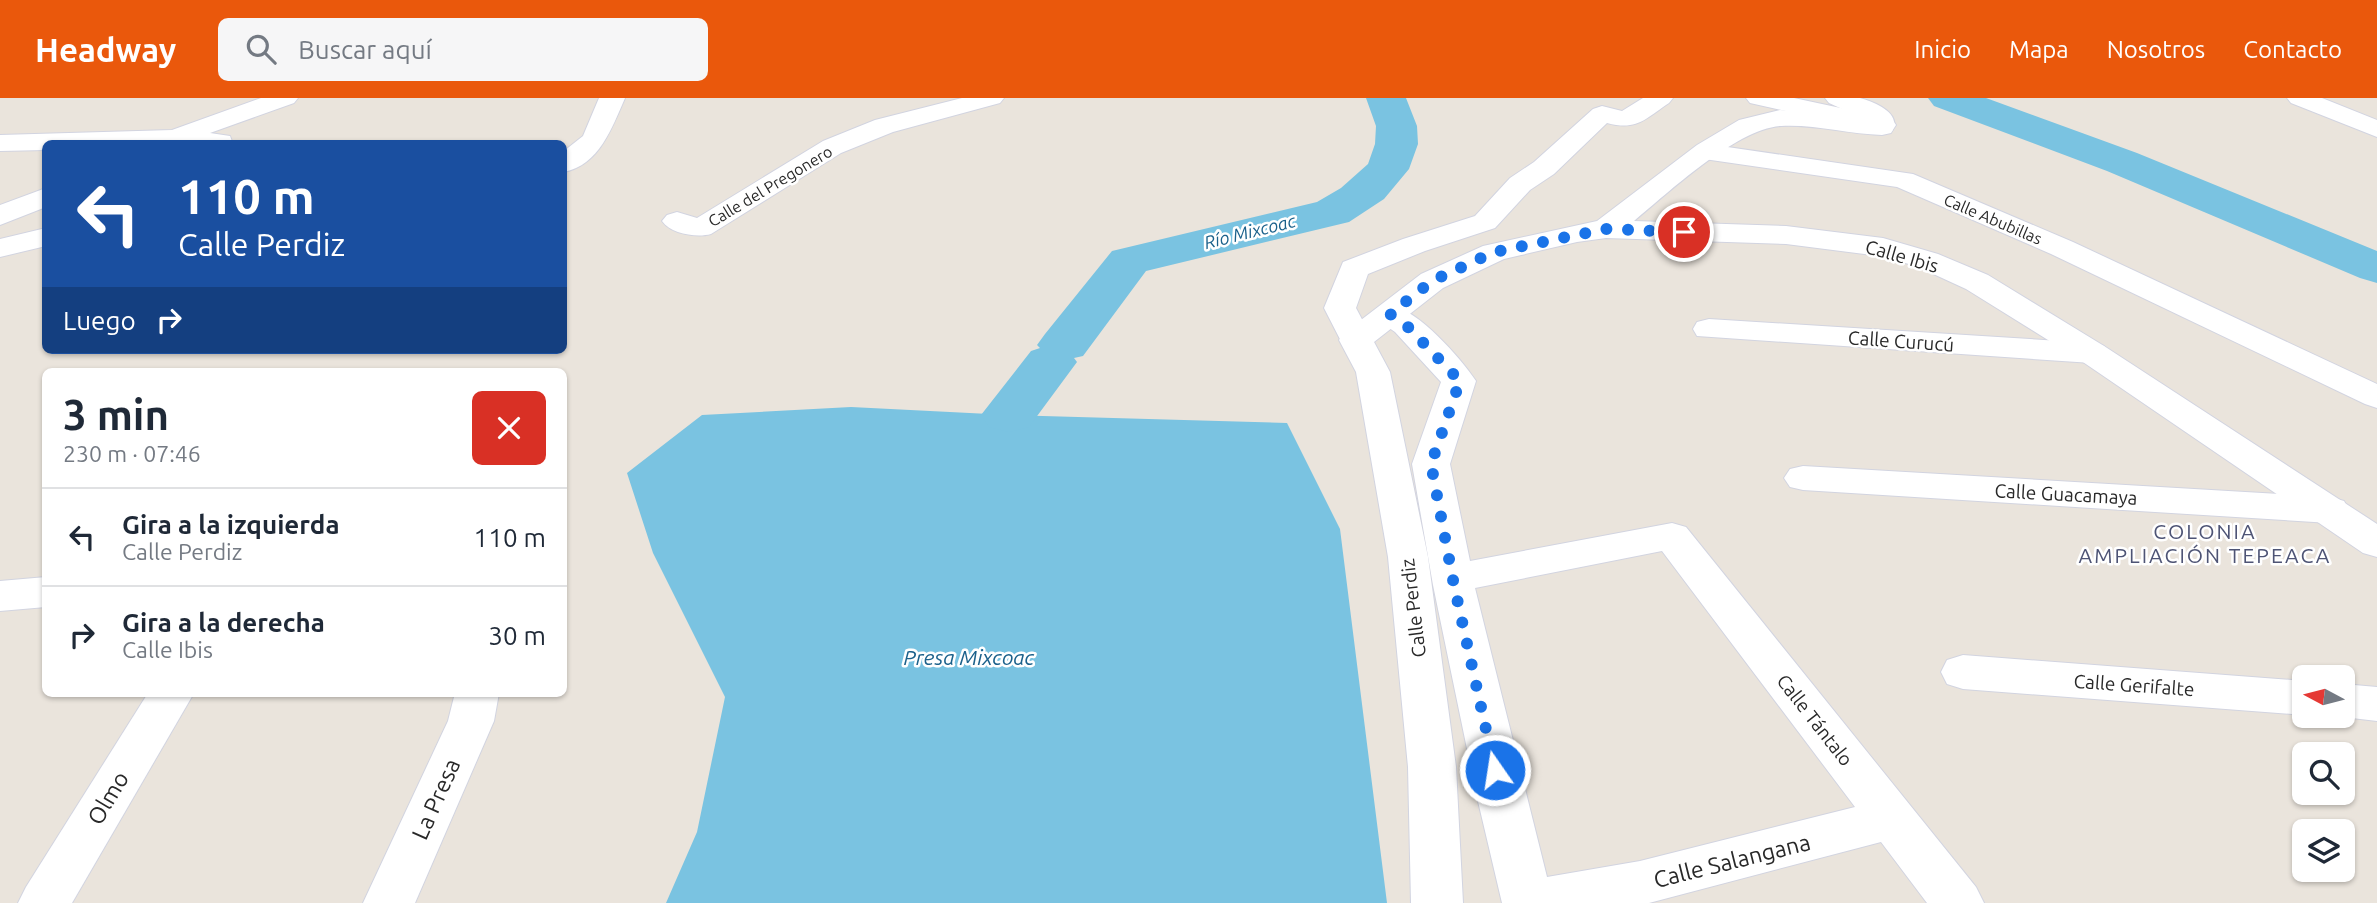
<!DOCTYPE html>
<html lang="es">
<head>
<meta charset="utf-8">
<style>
  body { margin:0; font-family:Ubuntu,sans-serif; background:#f6f6f7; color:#1f2937; height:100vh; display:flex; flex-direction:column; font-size:26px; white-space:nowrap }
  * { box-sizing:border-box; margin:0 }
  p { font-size:23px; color:#747a83 }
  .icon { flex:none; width:38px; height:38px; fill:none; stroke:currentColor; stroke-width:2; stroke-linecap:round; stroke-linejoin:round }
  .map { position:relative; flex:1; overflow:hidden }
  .details { position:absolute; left:42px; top:270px; width:525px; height:329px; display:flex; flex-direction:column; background:#fff; border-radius:10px; box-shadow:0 2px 5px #0004 }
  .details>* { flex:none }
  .top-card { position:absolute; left:42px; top:42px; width:525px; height:214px; border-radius:10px; box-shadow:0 2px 5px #0004; background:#1a4fa0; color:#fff; overflow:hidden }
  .needle { width:46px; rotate:277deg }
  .tools { position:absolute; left:2292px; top:567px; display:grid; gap:14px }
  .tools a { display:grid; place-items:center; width:63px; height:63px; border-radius:10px; background:#fff; box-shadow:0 2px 5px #0004; font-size:35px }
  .pin { position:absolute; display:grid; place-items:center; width:60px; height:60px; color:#fff; margin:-30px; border:4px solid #fff; border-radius:50%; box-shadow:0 2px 7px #0007 }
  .me { position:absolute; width:77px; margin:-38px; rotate:347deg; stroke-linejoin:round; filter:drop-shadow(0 0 5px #0008) }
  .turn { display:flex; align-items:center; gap:24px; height:147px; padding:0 21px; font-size:32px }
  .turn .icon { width:91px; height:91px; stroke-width:2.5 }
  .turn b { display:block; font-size:49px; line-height:60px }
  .then { display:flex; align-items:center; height:66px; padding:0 21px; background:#0003; gap:14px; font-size:26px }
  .round { display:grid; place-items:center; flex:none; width:74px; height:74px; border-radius:10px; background:#f6f6f7 }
  .overview { display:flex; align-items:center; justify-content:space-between; height:119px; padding:0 21px }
  h1 { font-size:42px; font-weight:700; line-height:52px }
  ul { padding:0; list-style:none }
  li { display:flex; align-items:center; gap:21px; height:98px; padding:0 21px; border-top:2px solid #e0e1e3 }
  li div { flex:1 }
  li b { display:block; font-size:26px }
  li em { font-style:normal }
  header { display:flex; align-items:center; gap:42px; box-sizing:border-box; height:98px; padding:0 35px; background:#ea580c; color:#fff }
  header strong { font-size:33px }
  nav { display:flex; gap:38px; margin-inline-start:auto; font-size:24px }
  .search { width:490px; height:63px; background:#f6f6f7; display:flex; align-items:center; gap:18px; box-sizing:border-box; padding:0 24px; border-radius:10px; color:#747a83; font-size:26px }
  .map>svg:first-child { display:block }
</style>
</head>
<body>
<header>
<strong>Headway</strong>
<div class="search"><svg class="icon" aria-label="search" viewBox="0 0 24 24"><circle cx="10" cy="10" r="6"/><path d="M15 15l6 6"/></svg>Buscar aquí</div>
<nav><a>Inicio</a><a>Mapa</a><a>Nosotros</a><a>Contacto</a></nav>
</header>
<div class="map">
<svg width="2377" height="805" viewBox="0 0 2377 805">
  <rect width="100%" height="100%" fill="#eae4dc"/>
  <path fill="#7ac3e1" d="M851,309l158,8 278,8 53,106 47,374h-721l31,-71 28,-135 -72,-144 -26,-80 75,-58z"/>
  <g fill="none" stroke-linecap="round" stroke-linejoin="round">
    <g fill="#7ac3e1" fill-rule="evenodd">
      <path d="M1366,0h40l11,28 1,18 -9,25 -25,30 -35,23 -203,49 -63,85 -9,2 3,4 -48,65 -20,5 -20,-5 -8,-12 50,-64 9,-3 -3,-3 8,-11 67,-83 205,-49 24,-14 27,-24 7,-20 1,-18z"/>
      <path d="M1928,0h58l151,55 240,98v32l-17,-5 -253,-107 -173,-65z"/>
    </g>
    <g stroke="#d2d4e0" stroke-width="2">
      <g id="street">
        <path d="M261,0h37l-4,5 -84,30 20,3 3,8h-187v6l-46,1v-16l172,-5z"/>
        <path d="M599,0h26c-13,30 -26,67 -61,74v-21l19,-15z"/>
        <path d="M962,0h42l-4,5 -107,29 -52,21 -130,81c-14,4 -40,0 -49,-13l5,-6 10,-3 20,6 126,-77 52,-21z"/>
        <path d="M1643,0h30l-4,5c-24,16 -32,28 -62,20l-53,51 -24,16 -35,38 -70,23 -57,23 -12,34 17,32 -5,7 -12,3 -12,-3 -20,-39 19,-46 60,-23 72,-23 35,-38 24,-16 59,-53 9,-3 20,5z"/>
        <path d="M1746,0h48l98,21 4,6 -4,6 -9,2 -133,-30z"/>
        <path d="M2287,0h35l55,22v17l-86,-34z"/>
        <path d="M1707,46l206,30 160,68 304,142v24l-12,-4 -314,-150 -154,-67 -200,-29 -3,-6 3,-6z"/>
        <path d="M46,90v19l-46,18v-20z"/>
        <path d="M46,130v18l-46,11v-18z"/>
        <path d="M1390,206c30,8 69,52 86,77l-26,83 20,97 202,-38 14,4 290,360 8,16h-57l-46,-61 -232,61h-147l-25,-106 -44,-212 -21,-121 29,-82 -46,-50 -16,-11 -5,-7 5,-7zM1662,453l193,256 -215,54 -93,16 -72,-289z"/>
        <path d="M1709,221l383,24 12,3 5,7 -5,7 -12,3 -395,-27 -4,-7 4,-7z"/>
        <path d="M1803,368l527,31 14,4 5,9 -5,9 -14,4 -527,-33 -13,-3 -6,-9 6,-9z"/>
        <path d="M46,479v30l-46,4v-30z"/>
        <path d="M1963,557l342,26v34l-342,-26 -16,-5 -6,-12 6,-12z"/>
        <path d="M2343,586l34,3v34l-42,-5h8z"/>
        <path d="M148,595h46l-122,210h-54l8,-16z"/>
        <path d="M455,595h44l-5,28 -79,182h-52l85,-182z"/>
      </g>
    </g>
    <g stroke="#d2d4e0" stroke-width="2">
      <path id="secondary" d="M1825,0c11,0 24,0 35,0 15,4 44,16 31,35l-9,2c-34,-1 -68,-11 -101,-9 -45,3 -113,67 -147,95l152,5 97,12 55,16 50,21 116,71 273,178v33l-14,-4 -283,-193 -114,-71 -50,-23 -36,-10 -94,-12 -180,-6 -29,4 -73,17 -61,29 -69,54 16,30 38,185 28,210 7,136h-52l-3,-136 -20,-210 -32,-185 -17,-32 5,-7 77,-59 62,-28 114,-25 100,-76 42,-25 41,-10 82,8 -33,-15z"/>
    </g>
    <use href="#street" fill="#fff" fill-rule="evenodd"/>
    <use href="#secondary" fill="#fff" fill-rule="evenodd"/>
  </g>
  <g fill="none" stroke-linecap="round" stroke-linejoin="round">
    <path stroke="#1a73e8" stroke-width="12" stroke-dasharray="0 21.6" d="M1495,672l-41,-185 -23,-121 29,-83 -53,-55 -17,-12 42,-33 62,-29 112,-23 78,3"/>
  </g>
  <g text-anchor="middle" stroke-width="5" stroke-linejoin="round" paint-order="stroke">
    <g font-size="16" fill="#292929" stroke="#fff">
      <text transform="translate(770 88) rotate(-31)" y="6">Calle del Pregonero</text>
      <text transform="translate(1993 121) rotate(23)" y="6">Calle Abubillas</text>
    </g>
    <g font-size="18" font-style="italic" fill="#1b618b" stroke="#fff">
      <text transform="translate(1250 134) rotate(-14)" y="6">Río Mixcoac</text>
    </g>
    <g font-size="19" fill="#292929" stroke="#fff">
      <text transform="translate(1902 158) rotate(16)" y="7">Calle Ibis</text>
      <text transform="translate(1901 243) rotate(4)" y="7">Calle Curucú</text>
      <text transform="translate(2066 396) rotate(3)" y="7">Calle Guacamaya</text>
      <text transform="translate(1413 510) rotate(-97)" y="7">Calle Perdiz</text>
      <text transform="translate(2134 587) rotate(4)" y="7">Calle Gerifalte</text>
      <text transform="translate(1815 622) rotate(52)" y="7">Calle Tántalo</text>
    </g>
    <g font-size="21" letter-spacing="2" fill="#4e5475" stroke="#fff">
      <text x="2205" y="441">COLONIA<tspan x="2205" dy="24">AMPLIACIÓN TEPEACA</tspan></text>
    </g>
    <g font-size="21" font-style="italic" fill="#1b618b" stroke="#fff">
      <text x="969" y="567">Presa Mixcoac</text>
    </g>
    <g font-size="23" fill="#292929" stroke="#fff">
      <text transform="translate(108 700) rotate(-59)" y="8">Olmo</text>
      <text transform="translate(436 701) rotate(-66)" y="8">La Presa</text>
      <text transform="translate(1732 763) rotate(-14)" y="8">Calle Salangana</text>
    </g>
  </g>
</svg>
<div class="tools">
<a><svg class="needle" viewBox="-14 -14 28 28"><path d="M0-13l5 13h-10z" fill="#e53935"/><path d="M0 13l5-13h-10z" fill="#747a83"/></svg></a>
<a><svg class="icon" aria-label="search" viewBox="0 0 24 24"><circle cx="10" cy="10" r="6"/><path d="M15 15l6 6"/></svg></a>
<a><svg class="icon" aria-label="layers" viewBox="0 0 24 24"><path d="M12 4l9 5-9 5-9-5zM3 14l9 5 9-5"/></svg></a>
</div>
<div class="pin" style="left:1684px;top:134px;background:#d93025"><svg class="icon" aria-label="arrive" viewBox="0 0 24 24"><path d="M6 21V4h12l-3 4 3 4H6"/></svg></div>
<svg class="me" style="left:1495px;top:672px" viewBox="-20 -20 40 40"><circle r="17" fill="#1a73e8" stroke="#fff" stroke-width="3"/><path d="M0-11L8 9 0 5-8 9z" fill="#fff"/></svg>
<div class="top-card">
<div class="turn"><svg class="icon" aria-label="left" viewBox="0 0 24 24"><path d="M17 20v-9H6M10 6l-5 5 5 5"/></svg><div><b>110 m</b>Calle Perdiz</div></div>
<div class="then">Luego<svg class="icon" aria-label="right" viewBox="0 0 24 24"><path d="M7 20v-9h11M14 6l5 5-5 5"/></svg></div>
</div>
<section class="details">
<div class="overview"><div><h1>3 min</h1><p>230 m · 07:46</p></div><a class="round" style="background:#d93025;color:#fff"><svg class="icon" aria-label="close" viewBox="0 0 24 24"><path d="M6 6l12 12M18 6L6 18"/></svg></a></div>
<ul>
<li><svg class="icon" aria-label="left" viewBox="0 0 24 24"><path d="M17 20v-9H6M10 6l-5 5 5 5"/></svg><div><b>Gira a la izquierda</b><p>Calle Perdiz</p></div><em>110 m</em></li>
<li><svg class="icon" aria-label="right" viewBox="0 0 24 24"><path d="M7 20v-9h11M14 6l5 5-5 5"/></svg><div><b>Gira a la derecha</b><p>Calle Ibis</p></div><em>30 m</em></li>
</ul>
</section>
</div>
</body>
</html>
